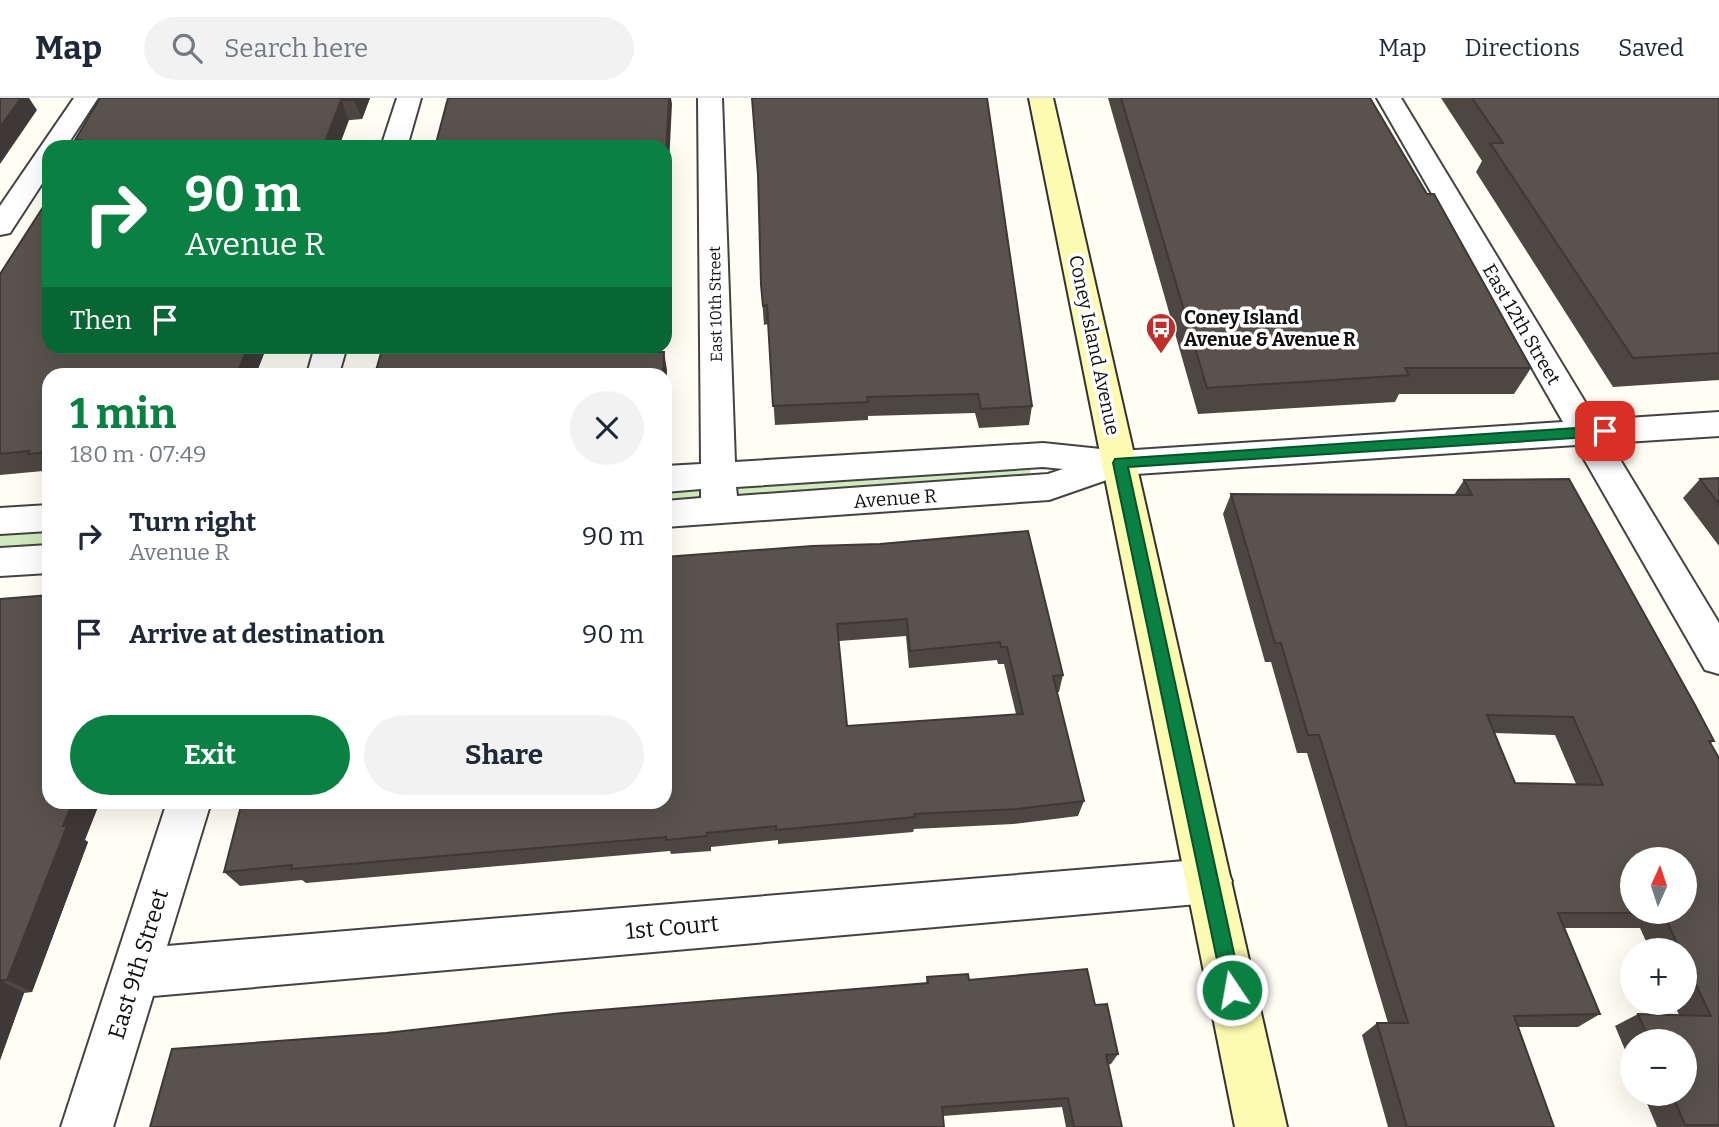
<!DOCTYPE html>
<html lang="en">
<head>
<meta charset="utf-8">
<style>
  body { margin:0; font-family:Bitter,serif; background:#f2f2f3; color:#1f2937; height:100vh; display:flex; flex-direction:column; font-size:26px; white-space:nowrap }
  * { box-sizing:border-box; margin:0 }
  p { font-size:23px; color:#747a83 }
  .icon { flex:none; width:38px; height:38px; fill:none; stroke:currentColor; stroke-width:2; stroke-linecap:round; stroke-linejoin:round }
  .map { position:relative; flex:1; overflow:hidden }
  .sheet { position:absolute; left:42px; top:270px; width:630px; height:441px; display:flex; flex-direction:column; background:#fff; border-radius:21px; box-shadow:0 7px 28px #0002 }
  .sheet>* { flex:none }
  .top-card { position:absolute; left:42px; top:42px; width:630px; height:214px; border-radius:21px; box-shadow:0 7px 28px #0002; background:#0b8043; color:#fff; overflow:hidden }
  .needle { width:46px; rotate:3deg }
  .buttons { position:absolute; left:1620px; top:749px; display:grid; gap:14px }
  .buttons a { display:grid; place-items:center; width:77px; height:77px; border-radius:50%; background:#fff; box-shadow:0 7px 28px #0002; font-size:35px }
  .pin { position:absolute; display:grid; place-items:center; width:60px; height:60px; color:#fff; margin:-30px; border-radius:14px; box-shadow:0 4px 10px #0006 }
  .me { position:absolute; width:77px; margin:-38px; rotate:348deg; stroke-linejoin:round; filter:drop-shadow(0 0 5px #0008) }
  .turn { display:flex; align-items:center; gap:24px; height:147px; padding:0 28px; font-size:32px }
  .turn .icon { width:91px; height:91px; stroke-width:2.5 }
  .turn b { display:block; font-size:49px; line-height:60px }
  .then { display:flex; align-items:center; height:66px; padding:0 28px; background:#0003; gap:14px; font-size:26px }
  .round { display:grid; place-items:center; flex:none; width:74px; height:74px; border-radius:37px; background:#f2f2f3 }
  .overview { display:flex; align-items:center; justify-content:space-between; height:119px; padding:0 28px }
  h1 { font-size:42px; font-weight:700; line-height:52px; color:#0b8043 }
  .primary-button { display:flex; gap:14px; margin-top:auto; padding:14px 28px }
  .primary-button a { flex:1; height:80px; border-radius:42px; background:#0b8043; color:#fff; font-size:28px; font-weight:700; line-height:80px; text-align:center }
  .primary-button a+a { background:#f2f2f3; color:#1f2937 }
  ul { padding:0; list-style:none }
  li { display:flex; align-items:center; gap:21px; height:98px; padding:0 28px }
  li div { flex:1 }
  li b { display:block; font-size:26px }
  li em { font-style:normal }
  header { display:flex; align-items:center; gap:42px; box-sizing:border-box; height:98px; padding:0 35px; background:#fff; border-bottom:2px solid #e0e1e3 }
  header strong { font-size:33px }
  nav { display:flex; gap:38px; margin-inline-start:auto; font-size:24px }
  .search { width:490px; height:63px; background:#f2f2f3; display:flex; align-items:center; gap:18px; box-sizing:border-box; padding:0 24px; border-radius:38px; color:#747a83; font-size:26px }
  .map>svg:first-child { display:block }
</style>
</head>
<body>
<header>
<strong>Map</strong>
<div class="search"><svg class="icon" aria-label="search" viewBox="0 0 24 24"><circle cx="10" cy="10" r="6"/><path d="M15 15l6 6"/></svg>Search here</div>
<nav><a>Map</a><a>Directions</a><a>Saved</a></nav>
</header>
<div class="map">
<svg width="1719" height="1029" viewBox="0 0 1719 1029">
  <rect width="100%" height="100%" fill="#fffdf4"/>
  <g fill="#d1e9bd">
    <path d="M1018,365l13,7 -2,8 -364,27v-19z"/>
    <path d="M49,429v18l-49,4v-19z"/>
  </g>
  <g fill="none" stroke-linecap="round" stroke-linejoin="round">
    <g stroke="#434343" stroke-width="4">
      <g id="street">
        <path d="M74,0h24l-32,49h-17v26l-39,60 -10,2v-29z"/>
        <path d="M397,0h24l-14,49h-26z"/>
        <path d="M698,0h24l13,364 308,-19 77,8 443,-29 -186,-324h24l195,322 123,-8v24l-109,7 109,180v51l-14,-4 -129,-225 -455,30 -72,25 -384,27v-26l36,-3v-9l-36,3v-26l36,-2zM1043,369l20,2 -15,5 -311,22 -1,-9z"/>
        <path d="M315,248h32l-8,28h-32z"/>
        <path d="M49,407v26l-49,3v-26z"/>
        <path d="M49,447v28l-49,3v-28z"/>
        <path d="M167,704h44l-44,144 1042,-87 16,7 7,15 -7,15 -16,7 -1056,93 -40,131h-52z"/>
      </g>
    </g>
    <g stroke="#323232" stroke-width="4">
      <path id="secondary" d="M1029,0h24l234,1029h-52z"/>
    </g>
    <use href="#street" fill="#fff" fill-rule="evenodd"/>
    <use href="#secondary" fill="#fdfab1" fill-rule="evenodd"/>
  </g>
  <g fill="#4d4742" fill-rule="evenodd">
    <path d="M100,0h270l-8,21 -285,26 -2,-5z"/>
    <path d="M1108,0h262l161,270 -17,26h-115l-4,8 -197,12z"/>
    <path d="M1441,0h278v282l-106,7 -137,-215 6,-11z"/>
    <path d="M0,176l49,72h218l-11,28h-207v99h-4l-2,-2 -43,4z"/>
    <path d="M761,187l271,121 -3,19 -50,3 -4,-15 -107,3v4l-93,5 -7,-101 -4,1z"/>
    <path d="M1719,380v68l-36,-48 17,-19z"/>
    <path d="M1464,382l250,261 -3,2 8,15v369h-62l-14,-33h42v-53h-52v28l-18,-43 23,-12 41,1 -5,-12h11v-53h-35l-10,-22h-76l36,86 -22,13h-60l36,100h-166l-26,-92 15,-12h11l-81,-270h-10l-26,-91h-6l-42,-148 8,-20 223,1zM1494,635l61,2 21,49 -61,-1z"/>
    <path d="M812,448l251,129 -4,17h-2l27,109 -6,15 -65,8 -99,5 -1,3 -135,12v-4l-67,7v4l-40,3 -1,-3 -364,32 -4,-3 -62,6 -16,-14 441,-70zM906,538l3,32 88,-8 1,4h6l12,50 -169,12 -8,-85z"/>
    <path d="M0,501l85,241 3,2 -56,150 -8,1 -24,67z"/>
    <path d="M927,879l42,3 126,25 23,49 -7,10 -3,1 14,62h-56l-4,-20 -119,9 -557,-83 540,-50z"/>
  </g>
  <g fill="#3e3936">
    <path d="M21,0h8l8,12 -37,54v-37z"/>
    <path d="M355,0h15l-8,21 -8,-19z"/>
    <path d="M669,0h2l1,6 -7,142v-74z"/>
    <path d="M341,2l8,20 -10,27h-16z"/>
    <path d="M248,248h19l-11,28h-19z"/>
    <path d="M664,254l3,18 -1,61 -1,-57h-2z"/>
    <path d="M73,704h27l-15,38 3,2 -56,150 -25,-12z"/>
    <path d="M0,882l24,13 -24,67z"/>
  </g>
  <g fill="#59524d" stroke="#3e3936" stroke-width="2" fill-rule="evenodd">
    <path d="M0,0h21l-21,29z"/>
    <path d="M100,0h255l-1,2h-13l-18,47h-247l5,-7h-6z"/>
    <path d="M448,0h221l-4,74v-25h-230z"/>
    <path d="M752,0h235l45,308 -51,3 -3,-15 -111,3 1,5 -95,4 -6,-101 -4,1 -2,-21 -3,-110z"/>
    <path d="M1121,0h249l57,96h7l97,174h-126l4,7 -202,13z"/>
    <path d="M1472,0h247v255l-86,5 -143,-215h13z"/>
    <path d="M49,100v148h199l-11,28h-188v78l-21,2 1,-3 -29,3v-180z"/>
    <path d="M383,248h275v6h6l-1,22h-288z"/>
    <path d="M1719,380v26l-19,-25z"/>
    <path d="M1569,381l126,226 19,36h-5l10,17v367h-34l-13,-31h13v-53h-35l-12,-27 73,2 -26,-54v-12h-5l-17,-37h-105l42,101 -86,2 40,111h-147l-30,-104h31l-89,-288h-11l-27,-92h-6l-44,-149 241,1 -8,-15zM1487,617l86,2 30,68 -88,-2zM1633,761h52v53h-52z"/>
    <path d="M1028,433l35,144 -10,1 31,125 -67,8 -103,5 1,3 -139,13v-4l-69,7v3l-41,4v-3l-375,32 1,-4 -68,7 18,-70h423v-245l147,-11 68,-2zM907,521l3,32 90,-9 1,5h6l16,67 -176,12 -10,-102z"/>
    <path d="M49,497v207h24l-10,24h4l-60,154h-7v-381z"/>
    <path d="M1087,871l8,36 12,-1 11,50 -12,1 16,72h-48l-6,-29 -126,9 2,20h-794l22,-78 214,-16 177,-20 365,-30 -1,-6 41,-3 1,6z"/>
  </g>
  <path fill="#0b8043" stroke="#07532c" stroke-width="2" d="M1605,328l7,5 -7,5 -477,31 114,523 -3,8 -7,3 -7,-3 -112,-535 2,-4z"/>
  <defs>
    <g id="bus-pin" transform="scale(1.575)"><path d="M0 17L-7.5 6A9.5 9.5 0 1 1 7.5 6Z" fill="#bf2e2a" stroke="#fff"/><path d="M-5-6H5V4H4V6H2V4H-2V6H-4V4H-5ZM-3.5-4V0h7V-4ZM-3.5 1.2v1.5H-2V1.2ZM2 1.2v1.5H3.5V1.2Z" fill="#fff"/></g>
  </defs>
  <g fill-rule="evenodd">
    <use href="#bus-pin" x="1161" y="230"/>
  </g>
  <g text-anchor="middle" stroke-width="7" stroke-linejoin="round" paint-order="stroke">
    <g font-size="16" fill="#101010" stroke="#fff">
      <text transform="translate(715 206) rotate(-91)" y="6">East 10th Street</text>
    </g>
    <g font-size="19" font-weight="bold" fill="#101010" stroke="#fff" text-anchor="start">
      <text x="1184" y="226">Coney Island<tspan x="1184" dy="22">Avenue &amp; Avenue R</tspan></text>
    </g>
    <g font-size="19" fill="#101010" stroke="#fff">
      <text transform="translate(1522 226) rotate(60)" y="7">East 12th Street</text>
      <text transform="translate(1095 247) rotate(78)" y="7">Coney Island Avenue</text>
      <text transform="translate(895 400) rotate(-4)" y="7">Avenue R</text>
    </g>
    <g font-size="23" fill="#101010" stroke="#fff">
      <text transform="translate(672 829) rotate(-5)" y="8">1st Court</text>
      <text transform="translate(138 866) rotate(-73)" y="8">East 9th Street</text>
    </g>
  </g>
</svg>
<div class="buttons">
<a><svg class="needle" viewBox="-14 -14 28 28"><path d="M0-13l5 13h-10z" fill="#e53935"/><path d="M0 13l5-13h-10z" fill="#747a83"/></svg></a>
<a>+</a>
<a>−</a>
</div>
<div class="pin" style="left:1605px;top:333px;background:#d93025"><svg class="icon" aria-label="arrive" viewBox="0 0 24 24"><path d="M6 21V4h12l-3 4 3 4H6"/></svg></div>
<svg class="me" style="left:1232px;top:892px" viewBox="-20 -20 40 40"><circle r="17" fill="#0b8043" stroke="#fff" stroke-width="3"/><path d="M0-11L8 9 0 5-8 9z" fill="#fff"/></svg>
<div class="top-card">
<div class="turn"><svg class="icon" aria-label="right" viewBox="0 0 24 24"><path d="M7 20v-9h11M14 6l5 5-5 5"/></svg><div><b>90 m</b>Avenue R</div></div>
<div class="then">Then<svg class="icon" aria-label="arrive" viewBox="0 0 24 24"><path d="M6 21V4h12l-3 4 3 4H6"/></svg></div>
</div>
<section class="sheet">
<div class="overview"><div><h1>1 min</h1><p>180 m · 07:49</p></div><a class="round"><svg class="icon" aria-label="close" viewBox="0 0 24 24"><path d="M6 6l12 12M18 6L6 18"/></svg></a></div>
<ul>
<li><svg class="icon" aria-label="right" viewBox="0 0 24 24"><path d="M7 20v-9h11M14 6l5 5-5 5"/></svg><div><b>Turn right</b><p>Avenue R</p></div><em>90 m</em></li>
<li><svg class="icon" aria-label="arrive" viewBox="0 0 24 24"><path d="M6 21V4h12l-3 4 3 4H6"/></svg><div><b>Arrive at destination</b></div><em>90 m</em></li>
</ul>
<div class="primary-button"><a>Exit</a><a>Share</a></div>
</section>
</div>
</body>
</html>
